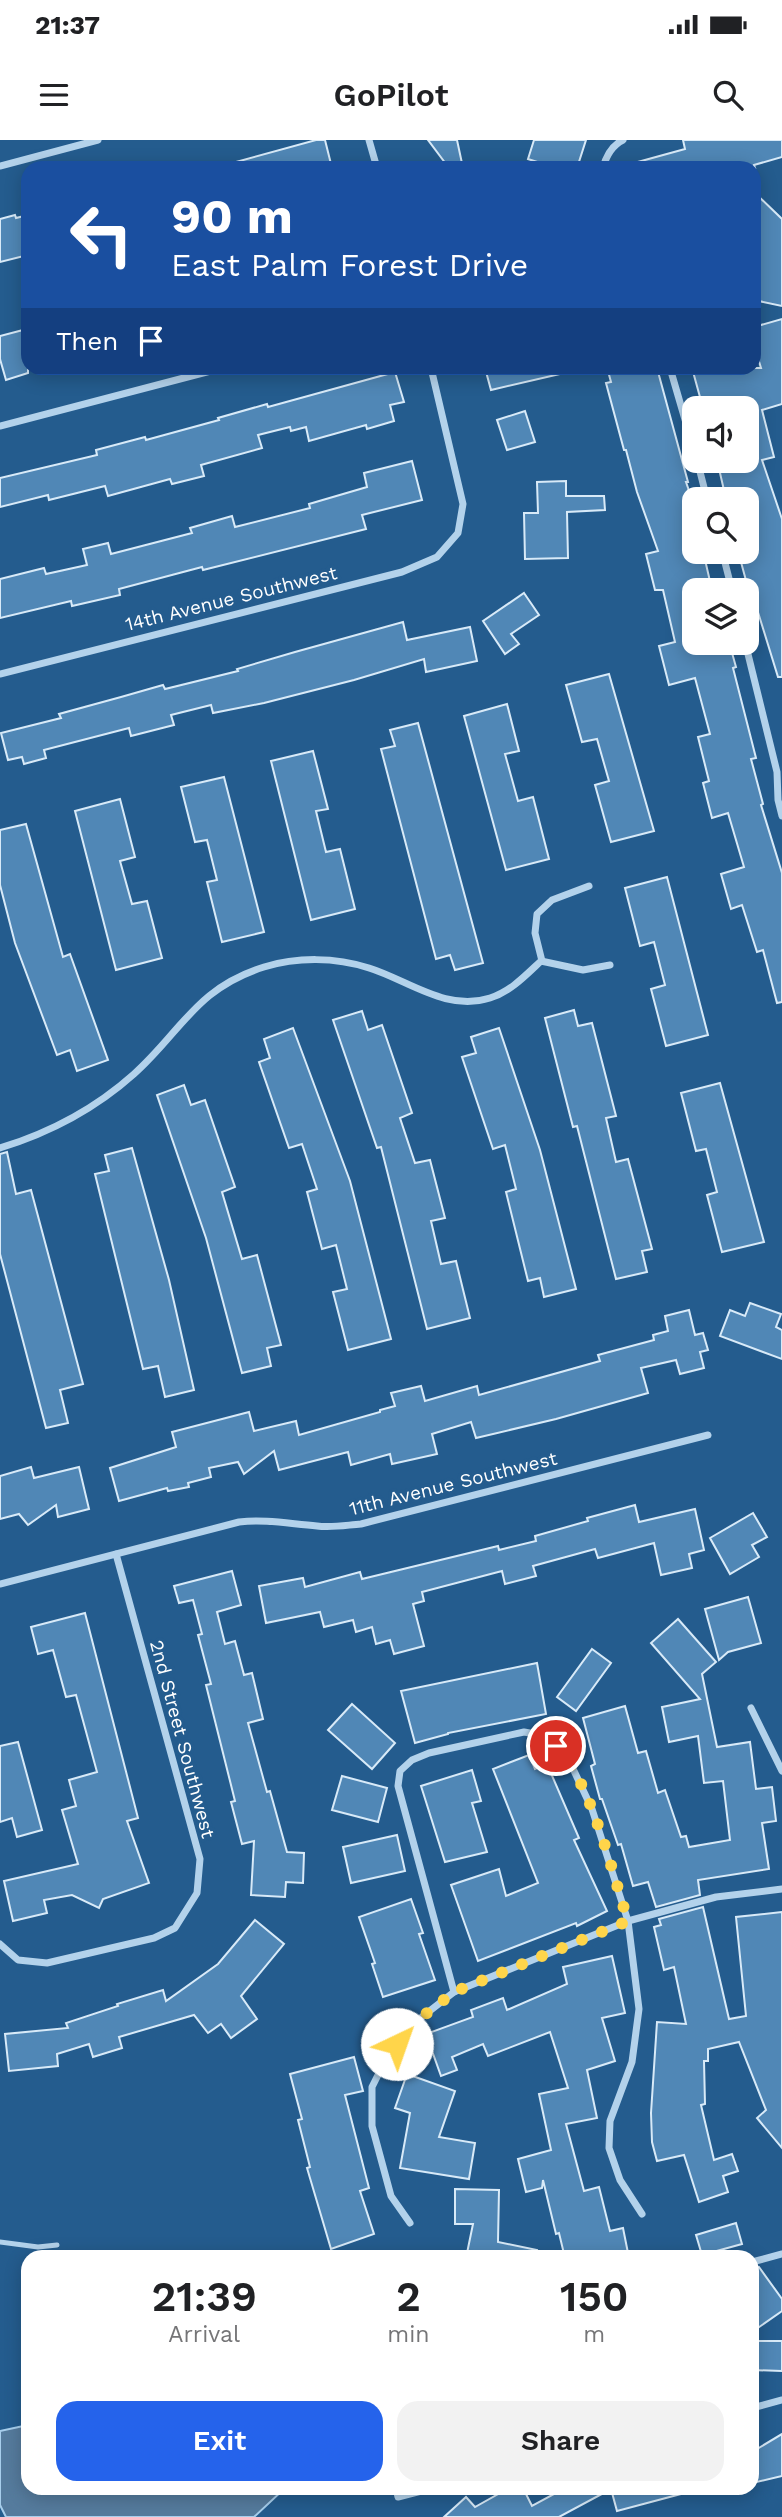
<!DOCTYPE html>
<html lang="en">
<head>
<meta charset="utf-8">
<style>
  body { margin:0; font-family:"Work Sans",sans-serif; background:#f2f2f2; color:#202124; height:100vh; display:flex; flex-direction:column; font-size:26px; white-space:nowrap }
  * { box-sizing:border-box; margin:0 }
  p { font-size:23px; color:#757577 }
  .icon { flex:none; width:38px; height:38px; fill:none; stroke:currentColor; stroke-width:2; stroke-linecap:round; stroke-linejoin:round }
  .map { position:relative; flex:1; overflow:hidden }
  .sheet { position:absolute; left:21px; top:2110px; width:738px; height:245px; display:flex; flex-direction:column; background:#fff; border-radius:21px; box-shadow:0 4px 18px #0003 }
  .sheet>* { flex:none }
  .banner { position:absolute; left:21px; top:21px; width:740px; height:214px; border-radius:21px; box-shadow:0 4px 18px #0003; background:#1a4fa0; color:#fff; overflow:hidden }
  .fabs { position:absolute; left:682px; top:256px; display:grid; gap:14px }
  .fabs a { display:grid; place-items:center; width:77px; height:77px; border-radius:14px; background:#fff; box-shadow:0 4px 18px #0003; font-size:35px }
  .pin { position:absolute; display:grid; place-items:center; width:60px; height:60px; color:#fff; margin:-30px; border:4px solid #fff; border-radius:50%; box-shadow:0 2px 7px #0007 }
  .me { position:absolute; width:77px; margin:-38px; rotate:42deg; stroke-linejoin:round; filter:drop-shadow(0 0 5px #0008) }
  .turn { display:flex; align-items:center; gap:24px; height:147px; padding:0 35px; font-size:32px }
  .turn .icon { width:91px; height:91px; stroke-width:2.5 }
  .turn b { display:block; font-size:49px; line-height:60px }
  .then { display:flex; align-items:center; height:66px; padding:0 35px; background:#0003; gap:14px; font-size:26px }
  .eta { display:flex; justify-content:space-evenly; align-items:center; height:119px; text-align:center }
  .eta b { font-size:42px; font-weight:600; line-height:49px }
  .button { display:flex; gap:14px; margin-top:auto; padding:14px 35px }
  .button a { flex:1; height:80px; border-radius:21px; background:#2563eb; color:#fff; font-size:28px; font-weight:600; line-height:80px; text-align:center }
  .button a+a { background:#f2f2f2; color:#202124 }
  .status { display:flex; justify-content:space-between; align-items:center; height:49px; padding:0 35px; background:#fff; direction:ltr }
  .status svg { height:19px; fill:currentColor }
  header { display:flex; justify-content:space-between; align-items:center; height:91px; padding:0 35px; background:#fff; font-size:32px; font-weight:600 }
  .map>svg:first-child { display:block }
</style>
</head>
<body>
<div class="status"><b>21:37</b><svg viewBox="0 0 49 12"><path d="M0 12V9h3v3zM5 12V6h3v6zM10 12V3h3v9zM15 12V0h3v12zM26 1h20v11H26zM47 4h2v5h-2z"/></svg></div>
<header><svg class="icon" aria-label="menu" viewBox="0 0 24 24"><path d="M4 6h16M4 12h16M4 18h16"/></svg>GoPilot<svg class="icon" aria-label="search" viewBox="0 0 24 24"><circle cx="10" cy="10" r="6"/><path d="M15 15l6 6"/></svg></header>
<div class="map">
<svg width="782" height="2377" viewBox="0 0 782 2377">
  <rect width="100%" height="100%" fill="#245c8e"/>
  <path fill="#557b9d" stroke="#a7ceec" stroke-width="2" d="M28,2285v63l256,1 -30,28h-248l-6,-12v-74z"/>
  <g fill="#5087b6" stroke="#d8eaf8" stroke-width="2">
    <path d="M316,0h9l7,28h-95l-1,-6z"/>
    <path d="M428,0h29l6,28h-14z"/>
    <path d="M534,0h52l-9,28h-21l-28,-9z"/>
    <path d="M683,0h99v17l-28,8 1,3h-120l-1,-5 51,-14z"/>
    <path d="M754,52l28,27v87l-28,-6z"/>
    <path d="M15,75l1,3 12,-3v40l-28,7v-43z"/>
    <path d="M782,179v85l-20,6 12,47 -12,3 20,59v158h-4l-21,-68 -3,1 -16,-59h9v-52h-21l-9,-39h30v-52h-44l-11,-40h69l-7,-23v-18z"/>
    <path d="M23,190l5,17v26l-22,7 -6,-21v-23z"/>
    <path d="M485,228h74l1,6 -69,16z"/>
    <path d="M621,228h36l31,114h-2l9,26v43h8l9,39h-17v52h34l7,25 -3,1 23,90 -5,1 12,45 -2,1 21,68v129l-5,1 -14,-53 -6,2 -15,-47 -11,4 -10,-35 23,-7 -16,-54 -16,5 -9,-35 6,-2 -11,-44 12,-3 -15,-56 -26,7 -10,-39 16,-4 -12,-52h-8l-9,-36 12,-3 -21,-59 -11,-42h-2l-18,-67 5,-1 -3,-11z"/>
    <path d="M395,232l9,30 -14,3 4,16 -27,8 -1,-4 -57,16 -3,-14 -15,4 -1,-4 -32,8 4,13 -61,17 3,11 -32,8 -2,-5 -62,17 -3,-10 -56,14 -1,-5 -48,12v-29l97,-23 -1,-5 49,-13 1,3 73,-20 -1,-2 49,-14 1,3z"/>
    <path d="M525,271l10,31 -28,8 -10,-30z"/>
    <path d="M412,321l10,39 -60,15 4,14 -163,41 -1,-3 -83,22 1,6 -48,11 -1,-5 -71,17v-39l44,-11 2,6 41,-9 -4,-16 25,-6 3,11 81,-21 -2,-5 42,-12 3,11 75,-19 -1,-4 58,-17 -3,-14z"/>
    <path d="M566,341v15h38l1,14 -38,2 1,46 -43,1 -1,-46h14l-1,-31z"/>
    <path d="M524,453l15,22 -28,19 8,10 -14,10 -22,-33z"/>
    <path d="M403,482l4,18 63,-13 7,34 -51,11 -2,-13 -70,21 -90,23 -51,10 -2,-8 -40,10 3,10 -43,11 -2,-8 -85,22 2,8 -22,6 -2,-7 -14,3 -7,-27 60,-15 -2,-4 62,-17 42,-12 2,4 73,-18 -1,-2 58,-17z"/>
    <path d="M609,534l45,157 -43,11 -16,-57 14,-4 -12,-42 -15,3 -16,-57z"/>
    <path d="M507,564l12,47 -14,3 13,47 15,-4 16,62 -43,11 -42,-154z"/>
    <path d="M418,583l65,240 -28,7 -5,-15 -14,4 -55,-210 14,-3 -5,-16z"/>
    <path d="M313,611l15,58 -12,2 10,41 14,-3 15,60 -44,11 -40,-159z"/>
    <path d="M224,637l40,155 -42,10 -15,-60 10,-2 -10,-40 -12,2 -14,-55z"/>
    <path d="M120,659l15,58 -15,4 12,43 15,-3 15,57 -46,12 -41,-159z"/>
    <path d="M26,684l37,133 7,-3 38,106 -31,11 -7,-21 -13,5 -42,-112 -15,-58v-55z"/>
    <path d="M667,737l41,158 -42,11 -15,-57 14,-4 -11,-43 -14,4 -15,-58z"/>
    <path d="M574,870l4,16 14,-3 24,93 -10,2 10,44 12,-3 24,90 -10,2 5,21 -31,7 -39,-153 -4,1 -28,-109z"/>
    <path d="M362,871l6,19 14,-5 30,88 -12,5 15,45 15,-3 15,58 -14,3 10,43 15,-3 14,57 -43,11 -46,-182 -4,1 -44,-128z"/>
    <path d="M293,888l57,153 41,158 -43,11 -15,-58 14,-3 -11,-44 -14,4 -15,-57 10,-3 -15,-45 -13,4 -30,-86 11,-4 -6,-19z"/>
    <path d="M499,888l41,122 36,139 -32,8 -4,-19 -12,3 -22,-89 10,-3 -11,-44 -12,4 -31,-92 14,-4 -5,-16z"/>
    <path d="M720,943l44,159 -42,10 -15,-57 10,-3 -11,-43 -10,2 -15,-58z"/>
    <path d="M184,945l7,20 14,-5 30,87 -13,5 20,67 15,-4 24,90 -14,3 4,18 -29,7 -36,-135 -49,-143z"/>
    <path d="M132,1008l37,132 25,110 -29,7 -7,-31 -15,3 -48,-195 14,-3 -4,-16z"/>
    <path d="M7,1012l9,42 15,-4 52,194 -23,6 8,33 -22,5 -46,-174v-100z"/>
    <path d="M750,1163l31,11 -5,13 6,3v29l-62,-23 10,-26 15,6z"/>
    <path d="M689,1170l6,25 8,-2 5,17 -8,2 4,16 -24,6 -4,-14 -35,8 7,25 -92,26 -80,19 -5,-16 -39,12 5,20 -45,10 -2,-10 -39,11 -3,-13 -69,18 -5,-19 -30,23 -6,-12 -29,6 2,9 -23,6 1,4 -21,4 -1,-3 -48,13 -9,-33 66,-21 -4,-15 77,-20 5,19 42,-10 3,14 81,-23v-2l15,-4 -4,-13 30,-7 4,15 52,-15 2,9 121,-34 -2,-6 56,-15 -1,-5 15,-4 -3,-15z"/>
    <path d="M31,1327l3,11 45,-11 10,42 -31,8 -2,-12 -28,20 -9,-11 -19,5v-43z"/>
    <path d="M635,1365l4,17 56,-13 9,41 -15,4 3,14 -31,7 -7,-32 -56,15 -3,-9 -62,17 3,10 -31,8 -3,-13 -80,21 2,9 -11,3 11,42 -30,8 -4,-14 -14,4 -4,-17 -16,5 -3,-12 -29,7 -4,-15 -54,11 -7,-37 44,-8 2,9 55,-15 2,7 136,-33 1,4 37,-9 -1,-5 53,-15 -1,-3z"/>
    <path d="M753,1373l14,24 -15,8 7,12 -29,17 -20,-36z"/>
    <path d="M232,1431l9,34 -24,7 8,32 10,-3 9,34 8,-2 11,46 -15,4 19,69 3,-1 17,61 17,1 -1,30 -17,-1 -1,15 -34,-2 3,-54 -12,3 -11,-42 4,-1 -29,-116 5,-1 -13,-49 4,-1 -9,-34 -14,3 -5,-17z"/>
    <path d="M748,1457l13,46 -33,9 -9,8 -14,-51z"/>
    <path d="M85,1473l53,205 -11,3 22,62 -46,16 -4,9 -27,-13 -28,5 3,13 -34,8 -9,-40 74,-17 -16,-54 14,-4 -7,-26 28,-8 -21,-77 -10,2 -13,-47 -15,4 -7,-27z"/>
    <path d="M678,1479l38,43 -14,12 15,73 33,-5 6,47 16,-2 4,34 -14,2 7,46 -71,11 2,15 -44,12 -8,-25 -15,4 -12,-42 -3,1 -16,-46h-2l-9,-33 4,-2 -12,-46 42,-12 13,47 8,-2 12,42 7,-3 16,47 5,-1 3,11 41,-7 -7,-59 -19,2 -6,-47 -29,6 -7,-35 38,-8 -49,-56z"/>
    <path d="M592,1509l19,14 -35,48 -19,-14z"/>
    <path d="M537,1523l9,51 -98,19v1l-33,9 -14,-52z"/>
    <path d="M352,1564l43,39 -23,26 -44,-39z"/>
    <path d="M18,1602l24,88 -25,7 -5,-19 -12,4v-76z"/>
    <path d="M529,1615l6,14 12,-5 32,74 -5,2 33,71 -30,15 -1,-3 -98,38 -27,-76 48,-16 7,27 32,-13 -45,-114z"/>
    <path d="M472,1630l9,31 -9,2 15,49 -42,10 -24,-76z"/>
    <path d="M342,1636l45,12 -9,34 -46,-12z"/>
    <path d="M397,1695l8,36 -54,12 -8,-36z"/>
    <path d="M411,1759l12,34 -4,1 16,46 -52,17 -11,-33 3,-1 -16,-46z"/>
    <path d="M703,1767l26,112 17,-3 -10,-99 46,-5v236l-25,-30 9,-8 -27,-68 -31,7v12h-4l1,43 -4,1 13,55 18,-6 6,17 -15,5 5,16 -29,10 -15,-47 -27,6 -5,-19 -1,-29 6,-91 29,2 -12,-57 -10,3 -10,-43 7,-2 -2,-6z"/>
    <path d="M255,1780l29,24 -43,52 16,23 -26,19 -10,-14 -13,9 -14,-18 -75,22 3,11 -29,9 -4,-13 -32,10 1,12 -49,5 -4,-37 63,-6 -2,-5 52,-17 -1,-2 46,-14 3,11 52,-37z"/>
    <path d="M612,1816l13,57 -23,5 13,43 -28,9 10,48 -31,6 18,67 15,-4 11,44 13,-3 6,30h-64l-6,-25 -3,1 -13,-54 -1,8 -16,4 -8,-33 33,-9 -12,-56 29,-6 -18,-56 -62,24 -5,-12 -31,13 5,13 -16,6 -15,-42 47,-17 -2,-7 32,-12 4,12 60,-26 -4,-17z"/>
    <path d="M354,1917l9,34 -18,4 24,93 -9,3 14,43 -43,15 -24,-81 3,-1 -12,-47 4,-1 -12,-45z"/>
    <path d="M407,1934l48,17 -16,46 36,6 -6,36 -69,-11 10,-55 -15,-5z"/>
    <path d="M455,2049l44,1 -1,52 39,8 -1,8h-70l7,-34h-18z"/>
    <path d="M736,2083l6,21 -40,11 -6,-20z"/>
    <path d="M759,2127l23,32v12l-30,21v-64z"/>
    <path d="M752,2201h30v30l-30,-1z"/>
    <path d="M782,2294v42l-30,7v-31z"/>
    <path d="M509,2348h14l9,18 33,-18h115l1,6 -64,17 -6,-22 -52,28h-115l22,-20 9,10z"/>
  </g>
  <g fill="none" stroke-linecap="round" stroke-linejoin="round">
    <path stroke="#b3d2eb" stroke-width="5" d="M0,2102l38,5 19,-2"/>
    <g stroke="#b3d2eb" stroke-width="7">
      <path d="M369,0l8,28"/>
      <path d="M0,26l98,-26"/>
      <path d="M603,28c3,-12 8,-22 20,-28"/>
      <path d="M670,228l25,86"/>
      <path d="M0,286l222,-58"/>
      <path d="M697,320l10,39"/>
      <path d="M722,411l10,39"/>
      <path d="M745,502l32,130 1,28 4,16"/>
      <path d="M0,534l402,-102 35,-15 21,-24 5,-29 -32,-136"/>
      <path d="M542,821l-7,-28 2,-19 15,-14 37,-14"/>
      <path d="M0,1008c49,-15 96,-40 134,-74 47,-42 62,-86 130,-107 33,-10 71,-10 105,1 39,12 77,44 121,30 21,-7 35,-22 51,-37l42,9 27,-5"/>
      <path d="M0,1444l239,-62c27,-3 51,2 78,4 15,2 30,-1 44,-2l347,-89"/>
      <path d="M751,1568l31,63"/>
      <path d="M0,1804l18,16 29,3 107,-25 21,-10 22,-35 3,-34 -84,-305"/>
      <path d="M454,1852l-56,-206 2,-15 12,-11 17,-7 95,-21 23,4 20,20 25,53 36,112 11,88 -7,53 -22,59 -1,27 11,32 22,34"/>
      <path d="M410,2083l-19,-27 -19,-70v-39l13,-26 24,-34 45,-35 174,-71 88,-24 66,-8"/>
      <path d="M752,2122l30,-8"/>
      <path d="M752,2268l30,-8"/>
      <path d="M396,2348l2,9 35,-9"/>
    </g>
  </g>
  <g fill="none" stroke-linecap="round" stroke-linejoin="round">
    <path stroke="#ffd54a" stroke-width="12" stroke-dasharray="0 21.6" d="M397,1904l12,-17 45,-35 174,-71c-16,-49 -37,-140 -72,-175"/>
  </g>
  <g text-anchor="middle" stroke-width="7" stroke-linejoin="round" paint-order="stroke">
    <g font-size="19" fill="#fff" stroke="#245c8e">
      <text transform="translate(231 458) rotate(-14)" y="7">14th Avenue Southwest</text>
      <text transform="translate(453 1343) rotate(-14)" y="7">11th Avenue Southwest</text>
      <text transform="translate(183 1599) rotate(75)" y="7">2nd Street Southwest</text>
    </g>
  </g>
</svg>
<div class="fabs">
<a><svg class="icon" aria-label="sound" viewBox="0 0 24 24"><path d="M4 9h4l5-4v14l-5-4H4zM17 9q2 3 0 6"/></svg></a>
<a><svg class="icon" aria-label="search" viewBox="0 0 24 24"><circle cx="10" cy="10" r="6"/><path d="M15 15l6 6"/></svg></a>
<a><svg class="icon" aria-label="layers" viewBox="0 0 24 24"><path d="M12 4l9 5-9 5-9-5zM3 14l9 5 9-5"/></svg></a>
</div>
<div class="pin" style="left:556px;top:1606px;background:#d93025"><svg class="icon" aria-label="arrive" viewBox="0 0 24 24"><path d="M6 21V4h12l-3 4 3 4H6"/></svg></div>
<svg class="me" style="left:397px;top:1904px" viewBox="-20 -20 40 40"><circle r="19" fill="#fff"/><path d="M0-13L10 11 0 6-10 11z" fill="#ffd54a"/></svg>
<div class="banner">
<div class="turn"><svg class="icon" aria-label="left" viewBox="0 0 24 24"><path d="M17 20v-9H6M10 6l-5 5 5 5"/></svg><div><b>90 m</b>East Palm Forest Drive</div></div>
<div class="then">Then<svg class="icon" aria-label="arrive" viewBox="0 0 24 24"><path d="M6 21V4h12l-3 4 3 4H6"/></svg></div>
</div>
<section class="sheet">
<div class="eta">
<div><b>21:39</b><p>Arrival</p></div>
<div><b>2</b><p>min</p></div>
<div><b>150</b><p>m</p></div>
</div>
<div class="button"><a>Exit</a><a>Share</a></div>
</section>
</div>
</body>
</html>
